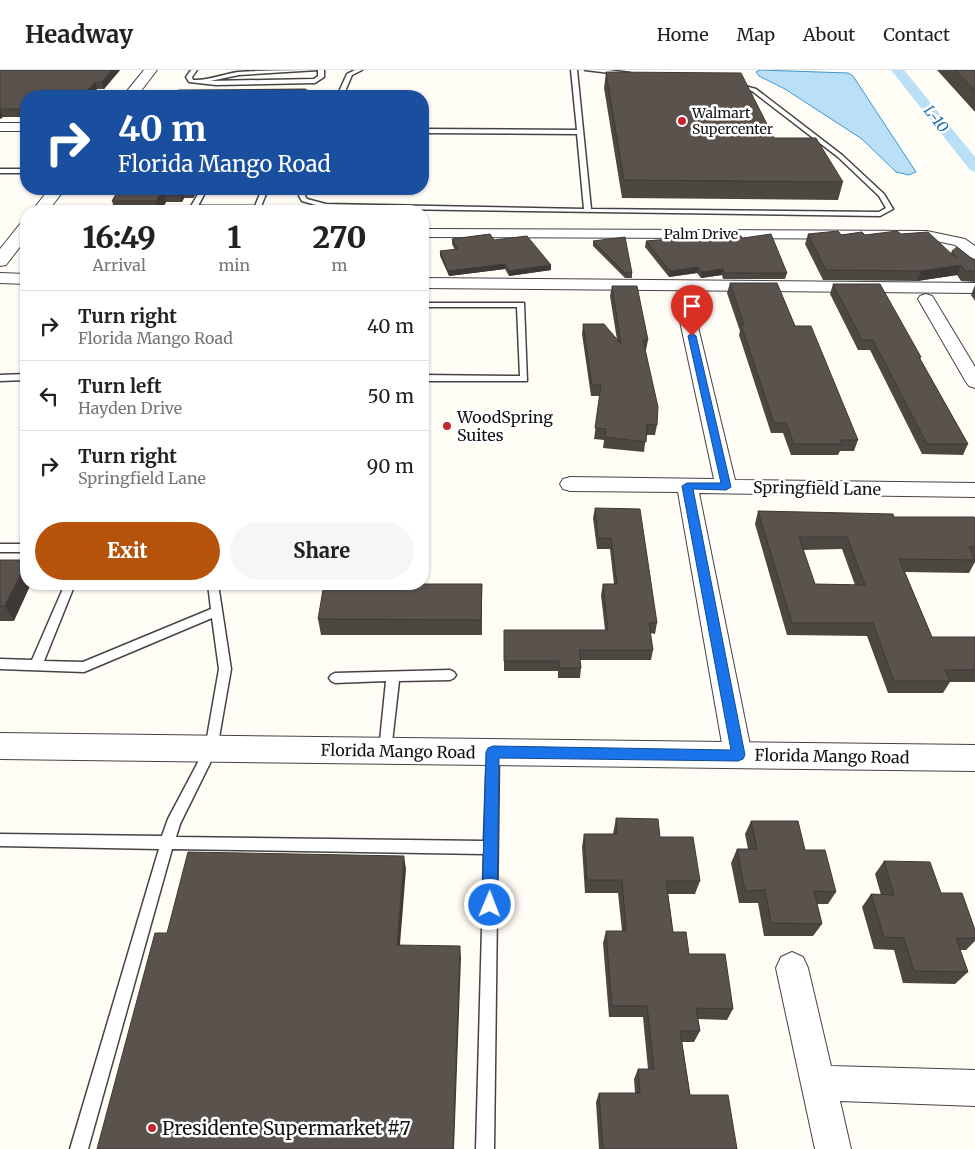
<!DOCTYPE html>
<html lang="en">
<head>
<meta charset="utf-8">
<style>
  body { margin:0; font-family:Merriweather,serif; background:#f6f6f6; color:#222; height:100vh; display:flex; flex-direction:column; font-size:19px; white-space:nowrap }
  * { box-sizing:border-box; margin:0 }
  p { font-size:16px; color:#767676 }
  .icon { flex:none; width:28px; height:28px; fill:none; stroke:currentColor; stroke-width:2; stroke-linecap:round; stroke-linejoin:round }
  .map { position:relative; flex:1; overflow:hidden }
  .sheet { position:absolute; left:20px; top:135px; width:409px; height:385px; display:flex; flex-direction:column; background:#fff; border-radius:20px; box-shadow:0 1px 4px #0004 }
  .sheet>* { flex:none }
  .banner { position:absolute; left:20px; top:20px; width:409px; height:105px; border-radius:20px; box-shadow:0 1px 4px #0004; background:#1a4fa0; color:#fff; overflow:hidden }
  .pin { position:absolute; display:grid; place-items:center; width:42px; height:42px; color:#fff; margin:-51px -21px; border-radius:50% 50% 50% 0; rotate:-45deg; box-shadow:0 0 5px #0007 }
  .pin .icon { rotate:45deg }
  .me { position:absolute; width:55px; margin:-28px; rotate:1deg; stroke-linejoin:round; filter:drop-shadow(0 0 4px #0008) }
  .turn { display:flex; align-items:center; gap:18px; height:105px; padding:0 15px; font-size:22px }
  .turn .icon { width:65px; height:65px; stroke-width:2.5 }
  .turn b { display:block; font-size:35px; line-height:42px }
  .eta { display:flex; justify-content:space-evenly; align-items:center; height:85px; text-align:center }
  .eta b { font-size:30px; font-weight:800; line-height:35px }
  .button { display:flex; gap:10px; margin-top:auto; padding:10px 15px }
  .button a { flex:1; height:58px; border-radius:30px; background:#b45309; color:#fff; font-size:20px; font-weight:800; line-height:58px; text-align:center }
  .button a+a { background:#f6f6f6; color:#222 }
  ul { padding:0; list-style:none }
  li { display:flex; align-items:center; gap:15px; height:70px; padding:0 15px; border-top:1px solid #e0e0e0 }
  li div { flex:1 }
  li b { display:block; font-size:19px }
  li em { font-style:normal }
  header { display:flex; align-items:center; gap:30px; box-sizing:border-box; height:70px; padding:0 25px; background:#fff; border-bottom:1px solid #e0e0e0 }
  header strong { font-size:24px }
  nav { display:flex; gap:28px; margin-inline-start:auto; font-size:18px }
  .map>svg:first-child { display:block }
</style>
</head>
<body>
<header>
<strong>Headway</strong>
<nav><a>Home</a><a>Map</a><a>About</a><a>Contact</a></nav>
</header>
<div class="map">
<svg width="975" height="1079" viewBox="0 0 975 1079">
  <rect width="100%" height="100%" fill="#fffdf5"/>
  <path fill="#b9e0f7" stroke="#3f96cf" d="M760,0l88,3 5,3 63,96 -7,3 -13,-3 -34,-33 -77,-50 -26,-13 -3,-4z"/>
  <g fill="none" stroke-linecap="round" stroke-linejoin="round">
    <path fill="#b9e0f7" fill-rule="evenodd" d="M891,0h13l71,87v15l-5,-2z"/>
    <g stroke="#444" stroke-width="3">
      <g id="service">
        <path d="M191,0h6l-5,7 1,3c15,1 30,-6 45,-8 29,-2 57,-2 86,-2v7l-9,6 -99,2 -27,-3 -3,-5zM318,0v6l-4,3 -104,2 29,-6z"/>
        <path d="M355,0h7l-10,5 -9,21h-6l10,-22z"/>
        <path d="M571,0h6l14,139 288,3 7,-4 -7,-12 -41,-39 -86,-66 -20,-5 2,-3 22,6 86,66 42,39 9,15 -13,7 -554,-8 -24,-7 -3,-5 3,-7h6l-3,7 2,3 19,5 258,5 -7,-75 -155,-1v-4l155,1z"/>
        <path d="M585,0h23l22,3 -3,2z"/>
        <path d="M305,20l8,6h-6l-3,-2 -131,2 6,-5z"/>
        <rect x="0" y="99" width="26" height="4"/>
        <path d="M201,119h6l-9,17h57l7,-17h6l-8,20h-69l-1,-1z"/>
        <path d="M422,233h102l3,78h-105v-6l98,1 -3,-69h-95z"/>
        <path d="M26,304v6l-26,1v-6z"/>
        <rect x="0" y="474" width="26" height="8"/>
        <path d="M65,514h10l-31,77 39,1 128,-53 -3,-25h10l13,85 -14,80 -37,75 -4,13 308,4 3,-89 1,-4 5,-1 5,1 1,4 -5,397h-18l8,-295 -312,-5 -84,300h-18l89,-300 -159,-3v-12l162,2 6,-17 37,-70 14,-80 -7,-51 -128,54 -84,-3v-10l32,1z"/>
        <path d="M450,600l4,2 2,3 -2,3 -4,2 -51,1 -8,70 -1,4 -5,1 -5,-1 -1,-4 7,-70 -51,2 -4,-2 -2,-3 2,-3 4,-2z"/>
      </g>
    </g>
    <g stroke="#444" stroke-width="2">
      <g id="minor">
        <rect x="0" y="53" width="26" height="8"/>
        <path d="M422,159l505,2 38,8 10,7v13l-5,-2 -15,-12 -28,-6 -505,-2z"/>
        <path d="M0,203l26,1v10l-26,-1z"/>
        <path d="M422,208l553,5v10l-553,-5z"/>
        <path d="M683,223l6,2 2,3 44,182 240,3v14l-276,-4 53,262 -4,8 -10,4 -10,-4 -4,-8 -46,-263 -108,-1 -7,-2 -3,-5 3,-5 7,-2 144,2 -39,-181 2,-3z"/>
        <path d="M926,224l6,2 2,3 41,68v21l-6,-2 -3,-4 -48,-83 2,-3z"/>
        <path d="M792,882l11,5 5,11 23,98 144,4v36l-135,-5 11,48h-36l-39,-181 5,-11z"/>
      </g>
    </g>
    <g stroke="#444" stroke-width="2">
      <g id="tertiary">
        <path d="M144,0h13l-20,26h-14z"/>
        <path d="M49,119h16l-17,22h-16z"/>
        <path d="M26,153v16l-20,26 -6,1v-17l20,-25z"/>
        <path d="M0,663l975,12v26l-975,-12z"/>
      </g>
    </g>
    <use href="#service" fill="#fff" fill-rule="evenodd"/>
    <use href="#minor" fill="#fff" fill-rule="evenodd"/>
    <use href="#tertiary" fill="#fff" fill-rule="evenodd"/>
  </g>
  <g fill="#4d4742" fill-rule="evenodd">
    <path d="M0,0h120l-16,19h-7l-6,7h-65v21h-23l-3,2z"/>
    <path d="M937,0h38v42z"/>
    <path d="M606,2l168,66 69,44 -5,18 -216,-2 -18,-110z"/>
    <path d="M119,119h80l-6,9h-9l-2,4h-16l-5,9h-46l-3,-10z"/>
    <path d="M808,164l57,1 36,-1 50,19 1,-2 23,10v21l-14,-1 -4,-6 -40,6 -94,-1 -18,-36z"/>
    <path d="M452,169l42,1 57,30 -42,6 -4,-7 -56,7 -9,-20v-5l15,-1 -3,-6z"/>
    <path d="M694,169l93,34 -2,6h-62l-1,-4 -21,3 -4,-5 -28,4 -24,-30 1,-6z"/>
    <path d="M593,171l39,32v5h-7l-32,-32z"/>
    <path d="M730,213l65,43 63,114 -4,11h-14l-2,4h-47l-8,-22h-12l-32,-98 1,-4 -13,-38z"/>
    <path d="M833,214l88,73 -1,2 48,85 -5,11 -41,-1 -52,-104h-12l-28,-56z"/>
    <path d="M975,215v16l-4,-6z"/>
    <path d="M612,216l36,54 -2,10h-1l12,75 -2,10h-9l-2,17 -41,-4 1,-8 -10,-1 6,-43h-9l-9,-62 1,-10 34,16 -7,-44z"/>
    <path d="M595,438l62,115 -2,11 -5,-1 3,17 -2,10h-71l1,8 -1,10h-22v-7h-54v-41h101l-4,-35 2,-11h11l-4,-35h-13l-4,-31z"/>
    <path d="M758,441l136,6 81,1v44l-6,11 -64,-1 27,65h43v45h-25l-7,11h-55l-21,-57 -80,-1 -32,-111zM842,479l13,36 -40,-1 -12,-34z"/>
    <path d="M0,490l14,61h-14z"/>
    <path d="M482,514v51h-161l-3,-16z"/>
    <path d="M616,748l44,19 40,44 -5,13h-27l5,38 16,22 44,55 -6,11 -29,-1 2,12 -6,11h-12l8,53 47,54h-138l-3,-47 3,-9h36l-1,-14 4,-10h10l-5,-52h-34l-6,-74 3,-12h16l-4,-38h-33l-3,-46 2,-13h29z"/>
    <path d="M751,751l54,29 31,42 -8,12h-11l5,20 -9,12h-49l-6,-33h-19l-8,-40 6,-14h11l-3,-15z"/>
    <path d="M884,791l57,32 34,37v11l-9,9h-6l8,22 -13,12 -52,-1 -9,-33 -20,-1 -12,-42 9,-13 10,1 -6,-21z"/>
  </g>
  <g fill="#3f3936">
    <path d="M112,0h8l-16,19 -2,-7z"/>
    <path d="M95,12l2,7 -6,7h-7v-1z"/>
    <path d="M0,39l3,8 -3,2z"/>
    <path d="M179,119h2l3,9 -2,4 -4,-12z"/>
    <path d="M191,119h8l-6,9z"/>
    <path d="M163,120l3,12 -5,9h-2l-3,-10z"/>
    <path d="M505,194v5l-56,7 -1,-5z"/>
    <path d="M551,195v5l-42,6v-5z"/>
    <path d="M961,195l-4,10 -40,6 4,-10z"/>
    <path d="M698,197l-1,6 -28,4 1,-6z"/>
    <path d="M723,199l-1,6 -21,3 1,-6z"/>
    <path d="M26,492v22h5l-17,37 -9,-15z"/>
    <path d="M404,786l2,13 -7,88 -2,-12z"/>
    <path d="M460,876l1,12 -7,191h-1z"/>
  </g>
  <g fill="#5a524d" stroke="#3f3936" fill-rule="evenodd">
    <path d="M0,0h112l-10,12h-7l-11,13h-9l-1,1h-48v13h-26z"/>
    <path d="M955,0h20v21z"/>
    <path d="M606,2l135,1 33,65h42l27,44 -219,-2z"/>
    <path d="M119,119h60l-1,1h-15l-7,11h-44z"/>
    <path d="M838,161l3,4 21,-3 3,3 32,-4 4,3 27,-2 29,27 -5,-8 5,-4 18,14v10h-10l-4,-6 -40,6 -95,-1 -18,-36z"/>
    <path d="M490,164l4,6 33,-4 24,29 -42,6 -4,-7 -57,7 -8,-20 18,-2 -6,-10z"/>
    <path d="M738,164l5,4 28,-4 16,39h-63l-1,-4 -21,3 -4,-5 -28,4 -24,-30 47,-4 1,2z"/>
    <path d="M625,167l7,36h-7l-32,-32z"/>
    <path d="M730,213h47l18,43h16l47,114h-18l2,4h-48l-8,-21h-12l-33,-98h3z"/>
    <path d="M833,214h47l41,73h-2l49,87h-41l-54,-104h-11z"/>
    <path d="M612,216h25l11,54h-5l15,67 -1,18 -10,-1 -1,18 -41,-5 1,-8 -11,-1 6,-43h-9l-9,-61h21l17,20z"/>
    <path d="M595,438l45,1 17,114h-8l4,27h-74l2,18h-22v-7h-55v-31h104l-5,-46h14l-6,-46h-13z"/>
    <path d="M758,441l135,3 1,3h80l1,1v29h-6l6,13 -76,-1 33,78h43v33h-30l5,11h-56l-21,-58h-81zM799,467h48l18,48 -50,-1z"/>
    <path d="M0,490h26v2l-21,44h-5z"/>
    <path d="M324,514h158l-1,36 -163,-1z"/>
    <path d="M616,748l42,1 2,18h33l7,44h-34l7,51h13l3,22h36l8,55 -37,-1 4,23h-20l10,64h38l9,54h-134l-4,-56h41l-2,-24h16l-7,-63h-35l-6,-75h20l-4,-51h-35l-3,-46h33z"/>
    <path d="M751,751h47l7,29h20l11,42 -22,-1 8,33 -51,-1 -6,-33 -20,1 -8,-42h20z"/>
    <path d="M188,782l216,4 -7,89 63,1 -7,203h-356l58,-216h12z"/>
    <path d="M884,791l46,1 11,31h21l13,37v8h-19l12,34 -54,-1 -10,-33 -20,-1 -13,-43 23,1z"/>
  </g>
  <path fill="#1a73e8" stroke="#114b97" d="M692,263l4,3 35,151 -5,3 -33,-1 52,266 -2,4 -5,2 -239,-3 -2,147 -2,5 -5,2 -6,-2 -2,-5 4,-153 2,-4 5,-2 238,4 -49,-264 5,-3h34l-33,-147z"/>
  <g fill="#c4262e" stroke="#fff" stroke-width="2">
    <circle cx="682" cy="51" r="5"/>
    <circle cx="447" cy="356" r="5"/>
    <circle cx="152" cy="1058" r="5"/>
  </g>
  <g text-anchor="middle" stroke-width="5" stroke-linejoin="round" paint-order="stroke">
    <g font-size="14" fill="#111" stroke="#fff" text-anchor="start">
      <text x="692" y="48">Walmart<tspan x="692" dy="16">Supercenter</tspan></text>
    </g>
    <g font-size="14" fill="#111" stroke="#fff">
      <text x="701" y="169">Palm Drive</text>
    </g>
    <g font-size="15" font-style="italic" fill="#1768a6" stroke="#fff">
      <text transform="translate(936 49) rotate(51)" y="5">L-10</text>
    </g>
    <g font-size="16" fill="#111" stroke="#fff" text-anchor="start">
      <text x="457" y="353">WoodSpring<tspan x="457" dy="18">Suites</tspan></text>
    </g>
    <g font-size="16" fill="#111" stroke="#fff">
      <text transform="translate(817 418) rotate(1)" y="6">Springfield Lane</text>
      <text transform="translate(398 681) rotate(1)" y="6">Florida Mango Road</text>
      <text transform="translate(832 686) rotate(1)" y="6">Florida Mango Road</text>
    </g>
    <g font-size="19" fill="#111" stroke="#fff" text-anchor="start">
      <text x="162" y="1065">Presidente Supermarket #7</text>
    </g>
  </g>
</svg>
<div class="pin" style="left:692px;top:266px;background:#d93025"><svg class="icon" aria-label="arrive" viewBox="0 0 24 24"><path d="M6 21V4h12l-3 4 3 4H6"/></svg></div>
<svg class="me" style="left:490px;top:835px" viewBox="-20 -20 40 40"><circle r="17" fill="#1a73e8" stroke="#fff" stroke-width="3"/><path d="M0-11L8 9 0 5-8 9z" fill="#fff"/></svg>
<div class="banner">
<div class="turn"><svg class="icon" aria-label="right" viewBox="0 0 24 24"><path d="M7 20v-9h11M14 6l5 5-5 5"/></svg><div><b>40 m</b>Florida Mango Road</div></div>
</div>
<section class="sheet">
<div class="eta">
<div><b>16:49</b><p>Arrival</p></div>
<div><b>1</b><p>min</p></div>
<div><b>270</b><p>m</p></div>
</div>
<ul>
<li><svg class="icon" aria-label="right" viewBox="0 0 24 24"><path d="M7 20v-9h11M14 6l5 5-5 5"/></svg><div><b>Turn right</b><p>Florida Mango Road</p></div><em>40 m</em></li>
<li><svg class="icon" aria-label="left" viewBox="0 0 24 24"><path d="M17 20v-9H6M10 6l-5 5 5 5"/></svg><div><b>Turn left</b><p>Hayden Drive</p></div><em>50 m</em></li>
<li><svg class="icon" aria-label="right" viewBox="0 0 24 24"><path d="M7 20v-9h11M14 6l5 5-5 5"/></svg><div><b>Turn right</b><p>Springfield Lane</p></div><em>90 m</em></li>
</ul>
<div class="button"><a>Exit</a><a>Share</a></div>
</section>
</div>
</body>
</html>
